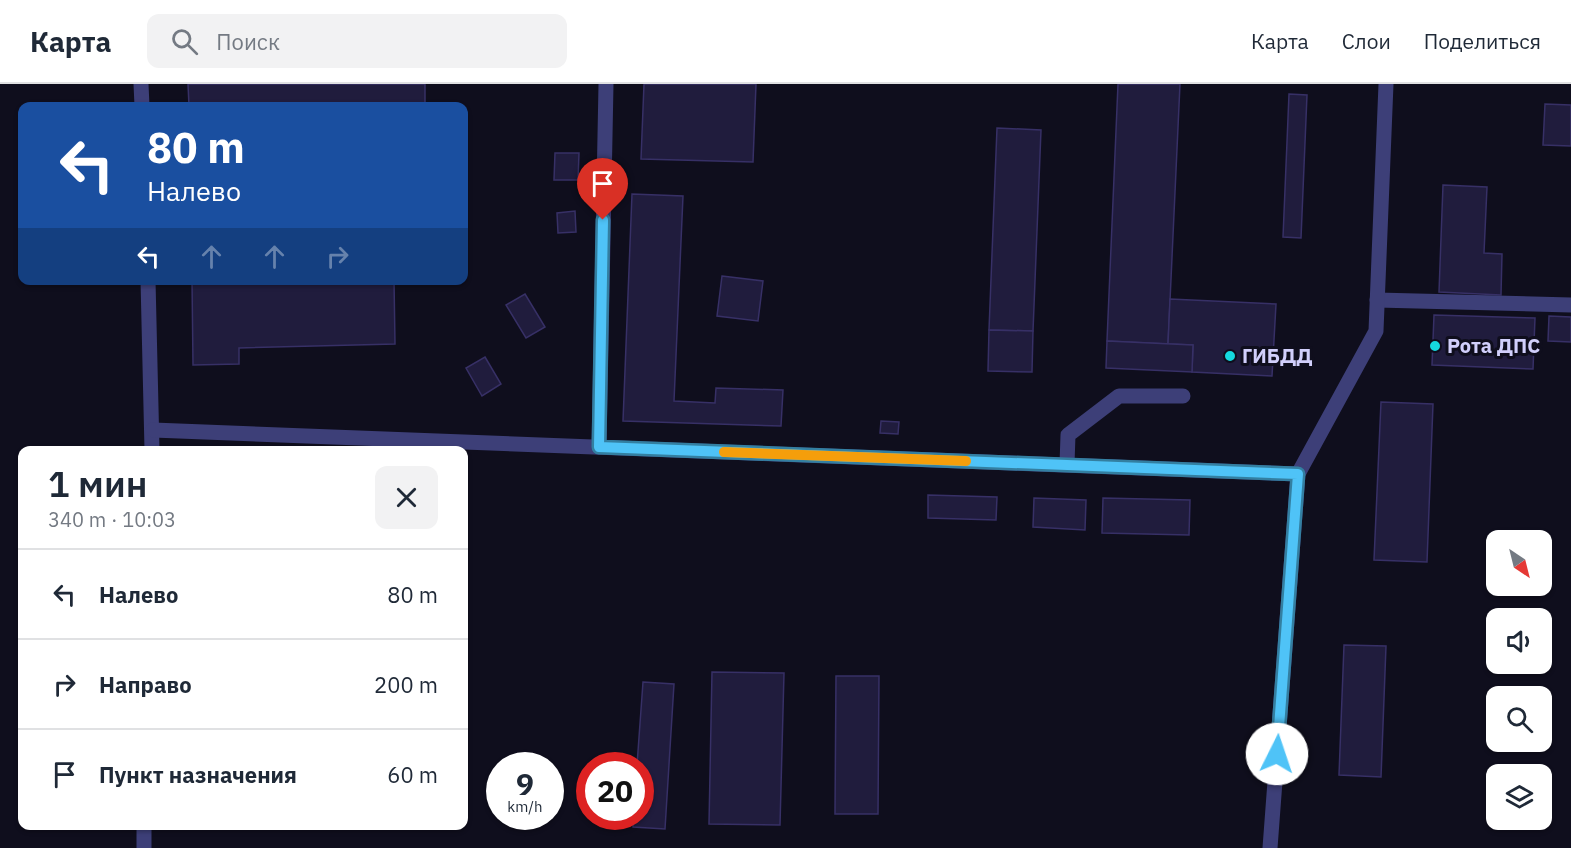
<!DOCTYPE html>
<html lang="ru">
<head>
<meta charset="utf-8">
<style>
  body { margin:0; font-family:"IBM Plex Sans",sans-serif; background:#f2f2f3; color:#1f2937; height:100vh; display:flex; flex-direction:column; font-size:22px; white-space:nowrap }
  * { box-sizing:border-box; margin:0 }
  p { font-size:20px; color:#747a83 }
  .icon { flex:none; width:33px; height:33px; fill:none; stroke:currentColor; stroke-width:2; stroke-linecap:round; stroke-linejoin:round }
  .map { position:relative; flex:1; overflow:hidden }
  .side { position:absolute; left:18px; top:362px; width:450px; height:384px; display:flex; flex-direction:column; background:#fff; border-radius:12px; box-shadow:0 2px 4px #0004 }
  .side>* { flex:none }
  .guide { position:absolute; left:18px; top:18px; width:450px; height:183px; border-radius:12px; box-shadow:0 2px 4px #0004; background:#1a4fa0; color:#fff; overflow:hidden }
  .needle { width:39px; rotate:145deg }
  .controls { position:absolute; left:1486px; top:446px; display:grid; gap:12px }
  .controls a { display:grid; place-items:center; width:66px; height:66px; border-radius:12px; background:#fff; box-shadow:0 2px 4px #0004; font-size:30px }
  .speed { position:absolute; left:486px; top:668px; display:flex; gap:12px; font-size:30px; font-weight:700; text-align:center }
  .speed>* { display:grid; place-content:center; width:78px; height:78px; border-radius:50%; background:#fff; box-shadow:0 2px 4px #0004; line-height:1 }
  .speed small { font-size:15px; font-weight:400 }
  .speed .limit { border:9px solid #d22; background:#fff; color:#111 }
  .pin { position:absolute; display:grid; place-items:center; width:51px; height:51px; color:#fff; margin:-62px -26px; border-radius:50% 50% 50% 0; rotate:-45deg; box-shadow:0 0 6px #0007 }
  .pin .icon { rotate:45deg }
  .me { position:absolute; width:66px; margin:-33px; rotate:4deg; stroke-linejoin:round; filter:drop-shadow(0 0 4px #0008) }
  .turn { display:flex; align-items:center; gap:21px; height:126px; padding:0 30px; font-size:27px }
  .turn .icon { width:78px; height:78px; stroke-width:2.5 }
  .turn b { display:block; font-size:42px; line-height:51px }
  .lanes { display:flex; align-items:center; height:57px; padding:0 30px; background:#0003; justify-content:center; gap:30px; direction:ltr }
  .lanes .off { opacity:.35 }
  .round { display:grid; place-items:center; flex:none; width:63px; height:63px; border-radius:12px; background:#f2f2f3 }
  .head { display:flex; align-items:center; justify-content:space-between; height:102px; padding:0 30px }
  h1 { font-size:36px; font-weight:600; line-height:45px }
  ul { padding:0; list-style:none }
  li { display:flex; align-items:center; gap:18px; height:90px; padding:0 30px; border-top:2px solid #e0e1e3 }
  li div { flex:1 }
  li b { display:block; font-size:22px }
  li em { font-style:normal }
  header { display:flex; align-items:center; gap:36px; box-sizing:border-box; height:84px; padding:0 30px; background:#fff; border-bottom:2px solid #e0e1e3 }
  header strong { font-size:28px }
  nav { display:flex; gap:33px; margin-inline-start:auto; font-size:21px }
  .search { width:420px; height:54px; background:#f2f2f3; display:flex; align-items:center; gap:15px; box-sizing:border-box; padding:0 21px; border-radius:12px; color:#747a83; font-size:22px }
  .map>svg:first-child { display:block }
</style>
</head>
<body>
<header>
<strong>Карта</strong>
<div class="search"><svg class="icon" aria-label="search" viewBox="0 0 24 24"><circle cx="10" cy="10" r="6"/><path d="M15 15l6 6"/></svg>Поиск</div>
<nav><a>Карта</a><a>Слои</a><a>Поделиться</a></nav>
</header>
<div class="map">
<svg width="1571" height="764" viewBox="0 0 1571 764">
  <rect width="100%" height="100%" fill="#0f0e1d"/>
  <g fill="#201c3d" stroke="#373066" stroke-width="1.5">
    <path d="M188,0h237v22h-236z"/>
    <path d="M644,0h112l-3,78 -112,-3z"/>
    <path d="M1118,0h62l-12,260 -61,-3z"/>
    <path d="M1289,10l18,1 -6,143 -18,-1z"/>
    <path d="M1545,20l26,1v41l-28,-1z"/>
    <path d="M997,44l44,2 -8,201 -44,-1z"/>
    <path d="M555,69h24l-1,27h-24z"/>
    <path d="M1443,101l44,2 -3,66 18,1 -1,41 -62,-3z"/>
    <path d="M632,110l51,2 -9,205 41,2 1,-15 67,2 -2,36 -158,-5z"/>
    <path d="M575,127l1,21 -18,1 -1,-20z"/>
    <path d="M722,192l41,5 -5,40 -41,-5z"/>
    <path d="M192,196h202l1,64 -156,4v16l-46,1z"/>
    <path d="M525,210l20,33 -19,11 -20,-33z"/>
    <path d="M1170,215l106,5 -4,72 -80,-4 1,-27 -25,-1z"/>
    <path d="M1434,231l101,3 -2,51 -101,-4z"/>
    <path d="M1549,232l22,1v25l-23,-1z"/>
    <path d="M989,246l44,1 -1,41 -44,-1z"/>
    <path d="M1107,257l86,4 -1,27 -86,-4z"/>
    <path d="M485,273l16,27 -19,12 -16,-28z"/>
    <path d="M1381,318l52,2 -6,158 -53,-2z"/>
    <path d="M881,337l18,1 -1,12 -18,-1z"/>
    <path d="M928,411l69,2 -1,23 -68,-2z"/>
    <path d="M1034,414l52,2 -1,30 -52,-3z"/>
    <path d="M1103,414l87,2 -1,35 -87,-2z"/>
    <path d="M1344,561l42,1 -5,131 -42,-2z"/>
    <path d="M712,588l72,1 -4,152 -71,-1z"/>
    <path d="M836,592h43l-1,138h-43z"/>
    <path d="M643,598l31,2 -9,145 -32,-2 1,-11h6v-51h-3z"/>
  </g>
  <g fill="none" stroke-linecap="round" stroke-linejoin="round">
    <g stroke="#3d3f78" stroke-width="15">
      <path d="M141,0l1,22"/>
      <path d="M148,196l4,170"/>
      <path d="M1377,216l194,5"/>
      <path d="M153,346l1145,44"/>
      <path d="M599,363l7,-363"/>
      <path d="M1067,380l1,-29 51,-39h64"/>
      <path d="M144,764v-23"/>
      <path d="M1270,764l28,-374 78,-143 10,-247"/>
    </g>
  </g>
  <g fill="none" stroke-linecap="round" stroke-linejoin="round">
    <g stroke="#337fa1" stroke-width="15">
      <path id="route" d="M603,136l-4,227 699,27 -21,280"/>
    </g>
    <use href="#route" stroke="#4fc3f7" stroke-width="10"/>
    <path stroke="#f59e0b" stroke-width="10" d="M724,368l242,9"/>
  </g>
  <g fill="#15d9e0" stroke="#0f0e1d" stroke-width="2">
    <circle cx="1435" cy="262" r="6"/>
    <circle cx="1230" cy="272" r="6"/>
  </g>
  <g text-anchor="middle" stroke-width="6" stroke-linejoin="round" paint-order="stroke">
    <g font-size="20" font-weight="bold" fill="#d1cffb" stroke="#0f0e1d" text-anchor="start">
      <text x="1447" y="269">Рота ДПС</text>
      <text x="1242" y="279">ГИБДД</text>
    </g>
  </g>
</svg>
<div class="controls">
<a><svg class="needle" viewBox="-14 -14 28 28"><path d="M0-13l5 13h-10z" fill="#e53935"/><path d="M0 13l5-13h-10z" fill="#747a83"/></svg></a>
<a><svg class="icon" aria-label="sound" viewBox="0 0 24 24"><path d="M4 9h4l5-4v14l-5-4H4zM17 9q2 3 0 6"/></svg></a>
<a><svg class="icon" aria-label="search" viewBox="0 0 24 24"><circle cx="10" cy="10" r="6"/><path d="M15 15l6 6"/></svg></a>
<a><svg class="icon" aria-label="layers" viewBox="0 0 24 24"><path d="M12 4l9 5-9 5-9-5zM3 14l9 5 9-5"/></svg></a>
</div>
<div class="speed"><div>9<small>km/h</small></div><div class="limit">20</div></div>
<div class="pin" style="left:603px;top:136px;background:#d93025"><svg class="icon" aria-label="arrive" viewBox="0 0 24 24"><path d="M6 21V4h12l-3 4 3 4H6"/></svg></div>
<svg class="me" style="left:1277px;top:670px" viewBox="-20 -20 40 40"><circle r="19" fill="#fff"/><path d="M0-13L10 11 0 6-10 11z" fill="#4fc3f7"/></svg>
<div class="guide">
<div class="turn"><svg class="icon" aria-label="left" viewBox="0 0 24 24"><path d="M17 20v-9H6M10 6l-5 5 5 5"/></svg><div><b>80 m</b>Налево</div></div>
<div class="lanes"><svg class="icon" aria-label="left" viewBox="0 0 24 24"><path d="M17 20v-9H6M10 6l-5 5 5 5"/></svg><svg class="icon off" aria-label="ahead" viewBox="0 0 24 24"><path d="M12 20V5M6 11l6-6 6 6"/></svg><svg class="icon off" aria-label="ahead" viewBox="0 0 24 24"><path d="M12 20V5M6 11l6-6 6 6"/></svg><svg class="icon off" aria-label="right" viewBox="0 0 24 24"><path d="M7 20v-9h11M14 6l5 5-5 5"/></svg></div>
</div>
<section class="side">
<div class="head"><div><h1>1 мин</h1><p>340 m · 10:03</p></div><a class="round"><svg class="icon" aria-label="close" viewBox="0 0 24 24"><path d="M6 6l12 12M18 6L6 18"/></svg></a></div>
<ul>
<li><svg class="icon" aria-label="left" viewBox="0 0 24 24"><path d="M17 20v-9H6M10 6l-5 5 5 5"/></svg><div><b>Налево</b></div><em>80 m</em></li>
<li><svg class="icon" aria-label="right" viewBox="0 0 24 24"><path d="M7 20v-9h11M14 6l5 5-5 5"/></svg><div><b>Направо</b></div><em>200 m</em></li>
<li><svg class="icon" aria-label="arrive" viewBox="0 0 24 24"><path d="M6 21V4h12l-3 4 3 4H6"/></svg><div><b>Пункт назначения</b></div><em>60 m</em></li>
</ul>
</section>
</div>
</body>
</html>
